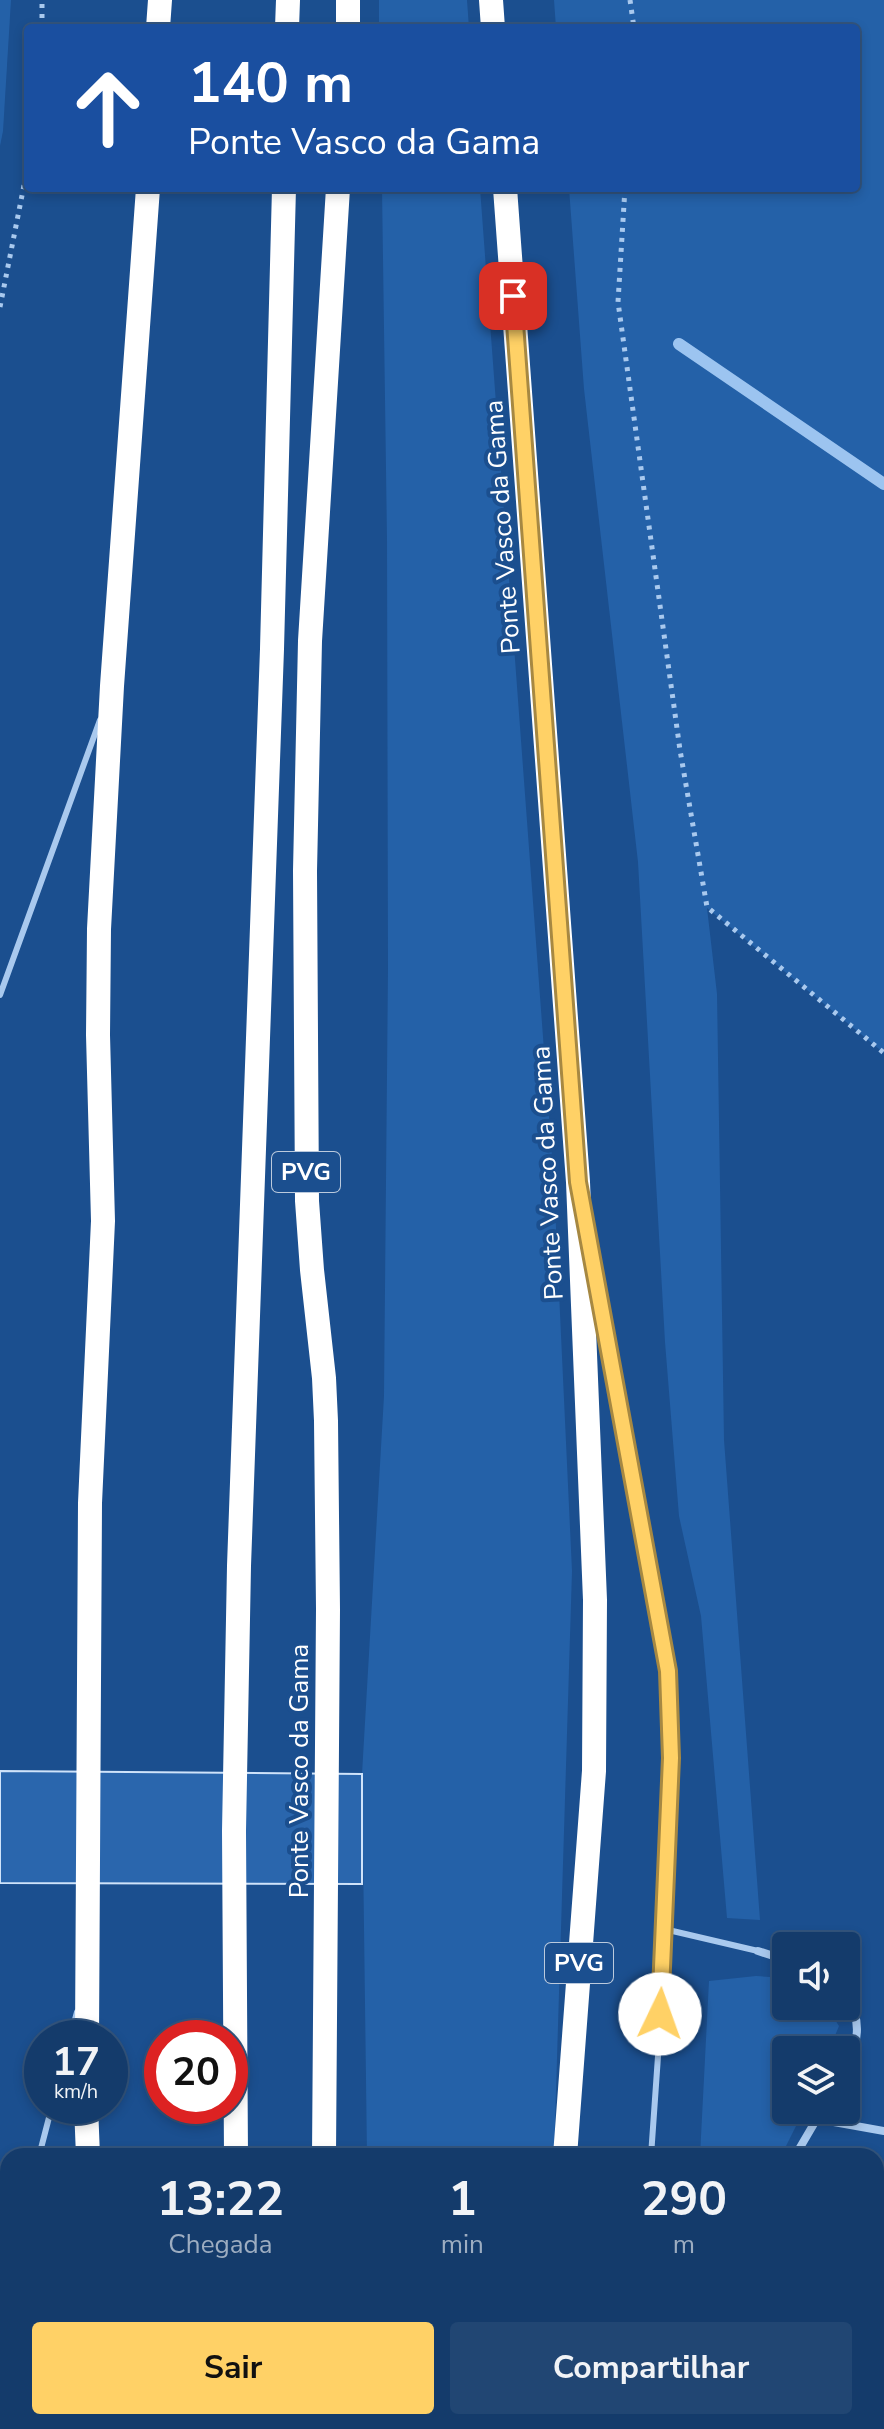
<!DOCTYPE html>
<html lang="pt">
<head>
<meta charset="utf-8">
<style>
  body { margin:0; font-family:"Nunito Sans",sans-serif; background:#214673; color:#f1f3f6; height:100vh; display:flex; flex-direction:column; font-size:30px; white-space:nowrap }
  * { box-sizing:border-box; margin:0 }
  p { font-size:26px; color:#9dadc1 }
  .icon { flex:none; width:44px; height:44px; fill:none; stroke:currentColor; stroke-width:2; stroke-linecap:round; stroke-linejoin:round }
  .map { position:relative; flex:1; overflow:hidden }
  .sheet { position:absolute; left:0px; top:2148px; width:884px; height:282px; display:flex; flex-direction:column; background:#143b6b; border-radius:24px 24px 0 0; box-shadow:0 4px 12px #0003,0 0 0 2px #33557e }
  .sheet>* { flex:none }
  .hud { position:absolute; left:24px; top:24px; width:836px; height:168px; border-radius:8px; box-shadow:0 4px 12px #0003,0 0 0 2px #33557e; background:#1a4fa0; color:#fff; overflow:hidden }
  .buttons { position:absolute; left:772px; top:1932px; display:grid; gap:16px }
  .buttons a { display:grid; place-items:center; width:88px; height:88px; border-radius:8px; background:#143b6b; box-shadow:0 4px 12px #0003,0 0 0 2px #33557e; font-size:40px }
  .speed { position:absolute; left:24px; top:2020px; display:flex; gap:16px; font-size:40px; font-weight:700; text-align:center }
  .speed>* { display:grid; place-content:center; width:104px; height:104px; border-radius:50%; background:#143b6b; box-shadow:0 4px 12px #0003,0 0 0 2px #33557e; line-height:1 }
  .speed small { font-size:20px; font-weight:400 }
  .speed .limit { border:12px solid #d22; background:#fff; color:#111 }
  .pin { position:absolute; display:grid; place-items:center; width:68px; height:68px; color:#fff; margin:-34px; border-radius:16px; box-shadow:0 4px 12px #0006 }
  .me { position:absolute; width:88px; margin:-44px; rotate:3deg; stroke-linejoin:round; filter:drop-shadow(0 0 6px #0008) }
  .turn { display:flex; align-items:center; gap:28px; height:168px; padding:0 32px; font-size:36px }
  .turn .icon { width:104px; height:104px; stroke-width:2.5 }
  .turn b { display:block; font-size:56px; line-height:68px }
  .eta { display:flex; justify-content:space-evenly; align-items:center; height:136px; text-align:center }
  .eta b { font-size:48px; font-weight:700; line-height:56px }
  .primary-button { display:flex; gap:16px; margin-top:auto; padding:16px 32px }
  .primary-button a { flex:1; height:92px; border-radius:8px; background:#ffd166; color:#111; font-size:32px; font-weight:700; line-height:92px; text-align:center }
  .primary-button a+a { background:#214673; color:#f1f3f6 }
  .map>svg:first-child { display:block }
</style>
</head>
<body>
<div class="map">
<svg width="884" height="2429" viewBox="0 0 884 2429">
  <rect width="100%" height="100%" fill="#1b4f8f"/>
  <g fill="#2461a8">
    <path d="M0,0h11l-8,131 -3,15z"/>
    <path d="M379,0h88l2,28h-90z"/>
    <path d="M554,0h330v1053l-177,-145 10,86 7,446 36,480 -33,-2 -26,-302 -22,-100 -14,-174 -27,-480 -54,-473 -15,-201h287v-160h-300z"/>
    <path d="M382,188h98l74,997 18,386 -18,585h-187l-5,-382 22,-378 4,-428 -1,-429z"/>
    <path d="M756,1976l30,2v28h40l13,20 -10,24h-43v60h18l-23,46h-81l9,-175z"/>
    <path d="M876,2412h8v17h-129v-7h121z"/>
    <rect x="370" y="2422" width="165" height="7"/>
  </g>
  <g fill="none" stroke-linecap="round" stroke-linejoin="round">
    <path stroke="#9cc4f0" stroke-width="12" d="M679,344l205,140"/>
  </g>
  <path fill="#2a66ad" stroke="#cfe3fa" stroke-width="2" d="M0,1771l362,3v110l-362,-1z"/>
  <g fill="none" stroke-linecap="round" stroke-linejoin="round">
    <g stroke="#a9c9ee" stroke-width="5" stroke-dasharray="4 6" stroke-linecap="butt">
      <path d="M630,0l4,28"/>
      <path d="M42,28v-28"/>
      <path d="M625,188l-7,114 62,448 27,157 177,146"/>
      <path d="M0,307l28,-142"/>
    </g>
    <g stroke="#a9c9ee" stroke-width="6">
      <path d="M0,995l100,-275"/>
      <path d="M592,1259l76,412 3,87 -12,284 -8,114"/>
      <path d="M664,1929l94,22"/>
      <path d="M70,2038l7,-26"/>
      <path d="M39,2156l13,-50"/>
      <path d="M0,2330l8,-46"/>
      <path d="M629,2429l1,-7"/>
    </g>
    <g stroke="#a9c9ee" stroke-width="8">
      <path d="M758,1951l28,9"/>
      <path d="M846,1997c17,22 12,48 0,72"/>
      <path d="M817,2119l67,12"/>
      <path d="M795,2156l27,-46"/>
      <path d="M723,2429v-7"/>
    </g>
    <g stroke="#fff" stroke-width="24">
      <path d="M491,0l2,28"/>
      <path d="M158,28l2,-28"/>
      <path d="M287,28l1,-28"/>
      <path d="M348,28v-28"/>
      <path d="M505,188l73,994 17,418 -1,171 -29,385"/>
      <path d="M87,2038l3,-535 13,-282 -5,-186 1,-106 13,-243 36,-498"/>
      <path d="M86,2106l2,50"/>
      <path d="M236,2156l-2,-325 5,-265 33,-917 12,-461"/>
      <path d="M324,2156l4,-547 -2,-188 -2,-43 -12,-108 -5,-69 -2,-330 5,-230 28,-453"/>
      <path d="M101,2422v7"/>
      <path d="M238,2422v7"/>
      <path d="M319,2429v-7"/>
      <path d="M546,2429v-7"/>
    </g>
  </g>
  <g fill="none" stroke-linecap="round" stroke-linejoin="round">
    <g stroke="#a68842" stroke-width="20">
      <path id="route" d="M513,296l65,886 90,489 3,87 -11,256"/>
    </g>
    <use href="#route" stroke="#ffd166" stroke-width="14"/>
  </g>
  <g text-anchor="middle" stroke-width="8" stroke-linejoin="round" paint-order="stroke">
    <g fill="#1b4f8f" stroke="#bbcadd" stroke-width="2">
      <rect x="272" y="1152" width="68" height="40" rx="6"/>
      <rect x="545" y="1943" width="68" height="40" rx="6"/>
    </g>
    <g font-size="24" font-weight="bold" fill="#fff">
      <text x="306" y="1180">PVG</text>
      <text x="579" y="1971">PVG</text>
    </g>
    <g font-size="26" fill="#fff" stroke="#1b4f8f">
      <text transform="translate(502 527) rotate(-94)" y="9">Ponte Vasco da Gama</text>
      <text transform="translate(547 1173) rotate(-93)" y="9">Ponte Vasco da Gama</text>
      <text transform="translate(299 1771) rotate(-90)" y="9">Ponte Vasco da Gama</text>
    </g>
  </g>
</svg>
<div class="buttons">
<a><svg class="icon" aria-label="sound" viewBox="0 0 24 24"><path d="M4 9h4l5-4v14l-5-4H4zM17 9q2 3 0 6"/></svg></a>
<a><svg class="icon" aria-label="layers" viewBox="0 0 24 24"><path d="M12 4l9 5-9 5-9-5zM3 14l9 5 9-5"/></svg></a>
</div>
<div class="speed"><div>17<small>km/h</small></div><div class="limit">20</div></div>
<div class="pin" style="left:513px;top:296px;background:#d93025"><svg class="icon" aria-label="arrive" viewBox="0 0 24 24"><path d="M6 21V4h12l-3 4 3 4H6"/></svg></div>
<svg class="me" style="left:660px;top:2014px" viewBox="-20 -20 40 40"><circle r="19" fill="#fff"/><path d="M0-13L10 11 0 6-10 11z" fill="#ffd166"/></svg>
<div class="hud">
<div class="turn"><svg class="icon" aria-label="ahead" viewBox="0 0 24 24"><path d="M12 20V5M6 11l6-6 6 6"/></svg><div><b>140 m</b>Ponte Vasco da Gama</div></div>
</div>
<section class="sheet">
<div class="eta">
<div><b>13:22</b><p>Chegada</p></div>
<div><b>1</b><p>min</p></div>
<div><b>290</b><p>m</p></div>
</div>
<div class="primary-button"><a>Sair</a><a>Compartilhar</a></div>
</section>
</div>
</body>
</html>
